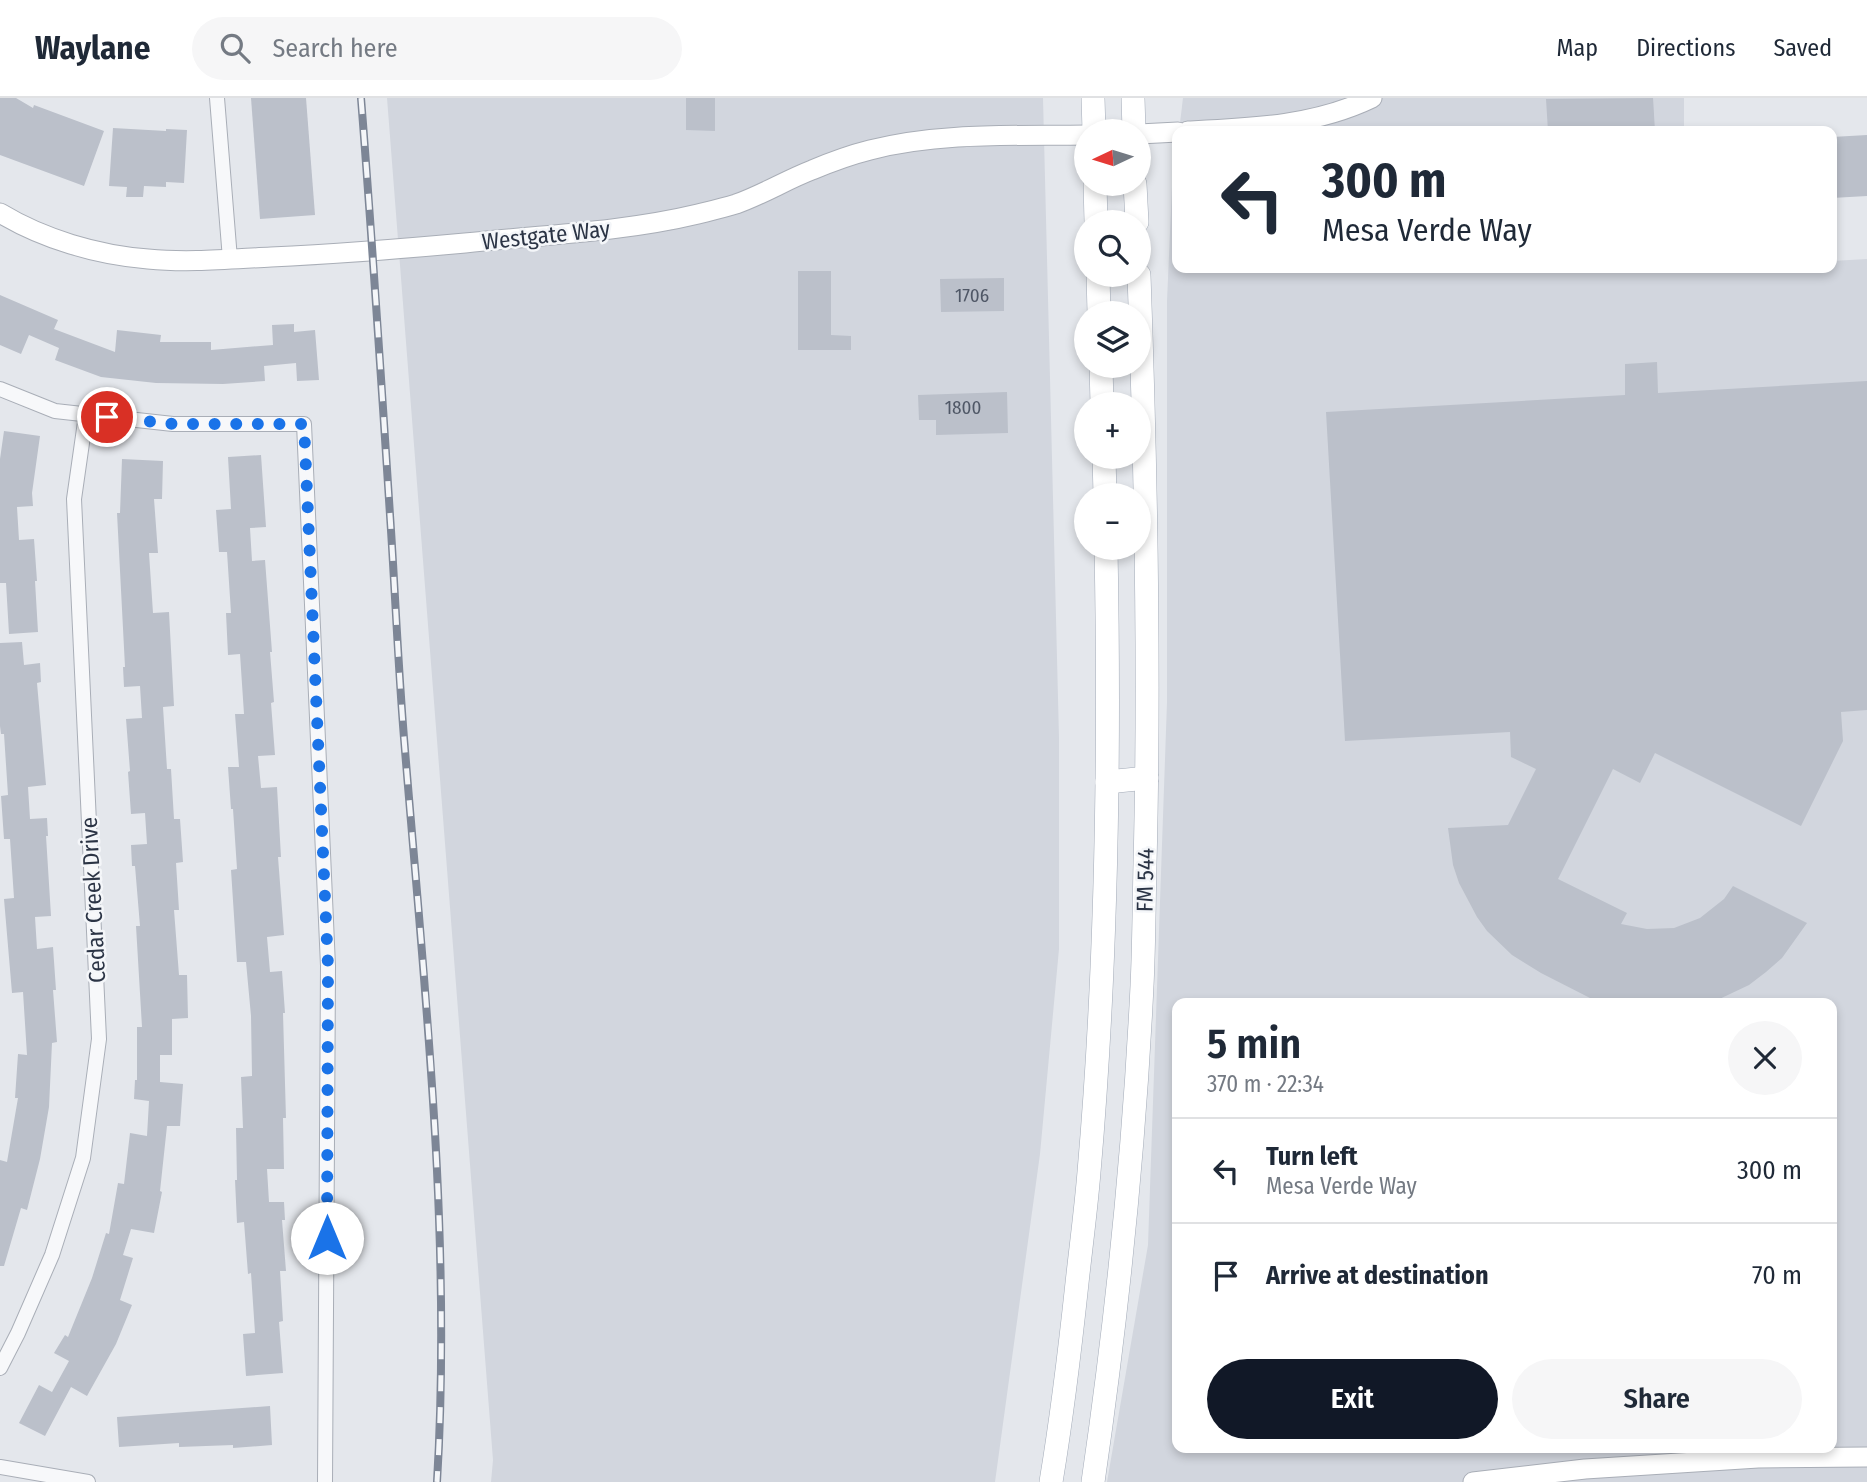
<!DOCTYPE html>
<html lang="en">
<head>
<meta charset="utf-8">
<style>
  body { margin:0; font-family:"Fira Sans Condensed",sans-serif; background:#f6f6f7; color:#1f2937; height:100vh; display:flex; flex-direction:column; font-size:26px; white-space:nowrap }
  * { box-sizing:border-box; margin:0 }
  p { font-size:23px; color:#747a83 }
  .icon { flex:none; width:38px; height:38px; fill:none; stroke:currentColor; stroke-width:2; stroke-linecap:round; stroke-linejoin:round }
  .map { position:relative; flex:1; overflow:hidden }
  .details { position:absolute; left:1172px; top:900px; width:665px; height:455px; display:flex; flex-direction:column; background:#fff; border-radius:14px; box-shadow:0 4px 10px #0003 }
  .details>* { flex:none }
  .hud { position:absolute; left:1172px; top:28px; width:665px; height:147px; border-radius:14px; box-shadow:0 4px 10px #0003; background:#fff; color:#1f2937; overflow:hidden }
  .needle { width:46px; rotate:266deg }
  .buttons { position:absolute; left:1074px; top:21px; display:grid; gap:14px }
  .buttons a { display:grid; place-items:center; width:77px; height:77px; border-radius:50%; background:#fff; box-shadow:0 4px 10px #0003; font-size:35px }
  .pin { position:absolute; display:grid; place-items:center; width:60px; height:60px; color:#fff; margin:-30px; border:4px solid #fff; border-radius:50%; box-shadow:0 2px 7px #0007 }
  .me { position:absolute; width:77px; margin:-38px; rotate:0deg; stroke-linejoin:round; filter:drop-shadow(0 0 5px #0008) }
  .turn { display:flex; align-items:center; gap:24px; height:147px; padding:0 35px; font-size:32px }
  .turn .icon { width:91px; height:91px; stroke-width:2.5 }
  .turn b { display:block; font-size:49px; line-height:60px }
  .round { display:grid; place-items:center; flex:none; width:74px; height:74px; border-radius:37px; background:#f6f6f7 }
  .overview { display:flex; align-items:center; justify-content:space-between; height:119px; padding:0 35px }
  h1 { font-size:42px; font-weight:600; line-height:52px }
  .primary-button { display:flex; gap:14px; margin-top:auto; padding:14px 35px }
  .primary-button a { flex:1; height:80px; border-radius:42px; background:#111827; color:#fff; font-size:28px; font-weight:600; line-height:80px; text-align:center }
  .primary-button a+a { background:#f6f6f7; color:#1f2937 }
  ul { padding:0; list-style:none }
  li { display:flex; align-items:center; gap:21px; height:105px; padding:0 35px; border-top:2px solid #e0e1e3 }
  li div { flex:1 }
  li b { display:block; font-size:26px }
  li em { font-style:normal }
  header { display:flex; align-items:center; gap:42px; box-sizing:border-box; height:98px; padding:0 35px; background:#fff; border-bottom:2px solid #e0e1e3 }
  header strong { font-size:33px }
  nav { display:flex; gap:38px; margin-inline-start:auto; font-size:24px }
  .search { width:490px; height:63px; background:#f6f6f7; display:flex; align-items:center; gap:18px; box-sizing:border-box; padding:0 24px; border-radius:38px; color:#747a83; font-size:26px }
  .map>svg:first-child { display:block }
</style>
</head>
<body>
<header>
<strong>Waylane</strong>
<div class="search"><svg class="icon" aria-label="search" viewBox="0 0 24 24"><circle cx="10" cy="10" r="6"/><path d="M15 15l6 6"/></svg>Search here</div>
<nav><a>Map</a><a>Directions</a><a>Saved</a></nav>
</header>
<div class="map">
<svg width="1867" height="1384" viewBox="0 0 1867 1384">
  <rect width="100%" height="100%" fill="#e4e7ec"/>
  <g fill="#d2d6de" fill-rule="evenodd">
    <path d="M387,0h656l16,640v211l-19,205 -45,328h-504l2,-22z"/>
    <path d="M1183,0h501v33h-505z"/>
    <path d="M1178,40v130h654v-7l35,-2v1223h-760l41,-237 19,-543v-401l5,-114zM1178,905h654v444h-654z"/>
  </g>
  <g fill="#bbc0ca">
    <path d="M0,0h16l17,10 1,-3 70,26 -20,55 -84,-31z"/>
    <path d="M251,0h55l9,117 -55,4z"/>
    <path d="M686,0h29v33l-29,-1z"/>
    <path d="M1653,0l2,33h-107l-2,-32z"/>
    <path d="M113,30l53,3v-2l21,1 -3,53 -18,-1v5l-22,-1 -1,11h-17l1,-10 -18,-1z"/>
    <path d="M1867,37v61l-35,2v-61z"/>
    <path d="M798,173h33v64l20,1v14h-53z"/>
    <path d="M1004,180v33l-63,1 -1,-33z"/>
    <path d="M0,197l58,25 -4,9 61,23 2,-22 44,5 -1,7h51v8l62,-5 -1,-20 22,-1v8l21,-2 4,50 -22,1 -1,-18 -32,3 1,15 -42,3 -67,-1 -55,-6 -46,-17 4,-12 -30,-13 -8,19 -21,-9z"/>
    <path d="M1657,264l1,31 209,-12v329l-26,2 2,29 -42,85 -146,-73 -15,30 -27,-14 -55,110 69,34 -6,11 26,5 27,-1 26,-10 24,-19 9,-13 74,37 -25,35 -16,14 -17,13 -38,18h-108l-11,-4 -51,-26 -29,-18 -25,-24 -10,-14 -18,-34 -6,-18 -5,-37 60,-3 28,-56 -25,-12 -1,-25 -165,9 -19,-329 299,-17v-31z"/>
    <path d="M1007,294l1,41 -72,2v-15h-17l-1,-25z"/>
    <path d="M4,333l36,5 -8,57 1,13 -16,1 2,33 15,-1 3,42h-2l3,51 -29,2 -3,-51h-6v-124z"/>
    <path d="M261,357l5,72 -16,1 2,33 13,-1 7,92h-2l4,50 -3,1 4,52 -17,1 3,32 16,-1 4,70h-3l6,78 -17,2 3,35 12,-1 3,42h-2l3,105h-3l1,51h-17l2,33h15l1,18h-3l4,51h-6l3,50 -4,1 4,51 -37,3 -3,-42 12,-1 -4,-60 -3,1 -4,-52 -7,1 -2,-43h2l-1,-52h7l-2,-51 11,-1 -1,-60 -5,-54h-9l-6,-92 6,-1 -4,-60h-2l-3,-42h11l-4,-53h9l-4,-60 -12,1 -2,-42h5l-4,-61h-8l-3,-42 15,-1 -3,-52z"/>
    <path d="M122,361l41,2 -1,38h-8l4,54h-9l4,60 16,-1 5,94 -11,1 4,62h4l3,50h6l3,43 -7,1 3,47h-5l5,65h8l1,43 -16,1v36h-12v27l23,2 -3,42h-13l-7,65 2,1 -8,41 -23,-4 -8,26 10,3 -13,42 12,5 -16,39 -29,52 -16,-9 -26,49 -26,-13 20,-38 13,7 17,-31 -15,-8 11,-18 3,2 24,-59 14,-45 3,1 9,-51 6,1 6,-51 17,3 2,-35 -15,-2 1,-19h2v-53h5l-6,-101h4l-5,-60h-3l-1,-21 16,-1 -2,-31 -14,1 -3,-42 2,-1 -4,-52 16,-1 -2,-32 -16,1 -1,-20h2l-8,-154h3z"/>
    <path d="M22,544l2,23 16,-2 1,19 -4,1 9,102 -18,2 2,32 17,-1 1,18h-2l5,80 -16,1 2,32 16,-2 3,43h-3l4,52 -5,1 -3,64 -9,52 -13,51 -6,-2 -17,58h-4v-106l7,2 11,-64h-3l3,-44 9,1 -4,-63 -11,1 -8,-94 10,-1 -4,-59h-6l-3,-43 7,-1 -4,-61h-3l-1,-8v-83z"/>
    <path d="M270,1308l2,39 -39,3v-3l-54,2v-4l-60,4 -2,-30z"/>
  </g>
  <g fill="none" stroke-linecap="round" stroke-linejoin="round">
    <g stroke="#a9aeb7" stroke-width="16">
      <g id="street">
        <path d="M217,0l13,161"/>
        <path d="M0,291l55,22 118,13h131l24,542 -3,516"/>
        <path d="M0,1270l18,-35 34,-78 31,-97 16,-119 -25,-540 12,-84"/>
        <path d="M0,1369l88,15"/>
      </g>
    </g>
    <g stroke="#a9aeb7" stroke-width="21">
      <g id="secondary">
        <path d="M1188,33c63,-3 126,-5 184,-33"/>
        <path d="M1139,36l39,-2"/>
        <path d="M0,115c43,26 97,42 148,46 40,4 82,0 123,-2 65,-3 129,-8 194,-14 77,-8 158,-11 233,-29 12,-3 25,-6 38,-10 26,-9 50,-24 76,-34 19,-8 38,-15 58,-20 70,-18 145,-14 217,-15"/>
        <path d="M1473,1384l112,-13 173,-11 109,-1"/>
      </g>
    </g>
    <g stroke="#a3abb8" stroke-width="24">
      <g id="primary">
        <path d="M1093,0l1,33"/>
        <path d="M1133,0l1,33"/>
        <path d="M1095,86l1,38"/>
        <path d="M1135,86l2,38"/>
        <path d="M1098,177l1,38"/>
        <path d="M1101,268l1,38"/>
        <path d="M1104,359l1,38"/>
        <path d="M1107,684l40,-4"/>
        <path d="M1051,1384c11,-66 19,-133 26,-199 4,-37 9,-74 12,-111 18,-207 21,-416 17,-624"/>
        <path d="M1093,1384c24,-165 41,-330 49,-496 2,-40 2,-81 3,-122 5,-196 1,-393 -6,-589"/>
      </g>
    </g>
    <use href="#street" stroke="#f7f8fa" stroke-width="14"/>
    <use href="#secondary" stroke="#fff" stroke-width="19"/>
    <use href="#primary" stroke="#fff" stroke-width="23"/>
    <g stroke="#7d8696" stroke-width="8">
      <path id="rail" d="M361,0c11,139 20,278 29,417 5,74 8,149 14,223 20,247 48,495 33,744"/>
    </g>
    <use href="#rail" stroke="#f4f6f9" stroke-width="5" stroke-dasharray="16" stroke-linecap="butt"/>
  </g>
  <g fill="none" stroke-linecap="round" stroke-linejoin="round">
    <path stroke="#1a73e8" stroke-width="12" stroke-dasharray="0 21.6" d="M107,319l66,7h131l24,542 -1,272"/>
  </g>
  <g text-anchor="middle" stroke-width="5" stroke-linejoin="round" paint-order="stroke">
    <g font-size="19" fill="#4f5766">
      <text x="972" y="204">1706</text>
      <text x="963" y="316">1800</text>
    </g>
    <g font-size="23" fill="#2b3445" stroke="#f4f6f9">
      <text transform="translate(546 137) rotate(-6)" y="8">Westgate Way</text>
      <text transform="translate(1145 782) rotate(-89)" y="8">FM 544</text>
      <text transform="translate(93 802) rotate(-93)" y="8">Cedar Creek Drive</text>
    </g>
  </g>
</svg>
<div class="buttons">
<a><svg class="needle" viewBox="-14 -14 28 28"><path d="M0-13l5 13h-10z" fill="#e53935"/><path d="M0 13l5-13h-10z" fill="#747a83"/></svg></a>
<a><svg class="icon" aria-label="search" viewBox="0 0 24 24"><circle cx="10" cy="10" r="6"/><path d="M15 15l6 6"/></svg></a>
<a><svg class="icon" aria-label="layers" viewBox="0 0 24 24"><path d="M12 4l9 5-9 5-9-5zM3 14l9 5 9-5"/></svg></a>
<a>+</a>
<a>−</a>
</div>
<div class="pin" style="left:107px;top:319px;background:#d93025"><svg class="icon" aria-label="arrive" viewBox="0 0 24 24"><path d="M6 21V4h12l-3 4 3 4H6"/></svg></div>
<svg class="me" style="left:327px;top:1140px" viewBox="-20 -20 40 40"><circle r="19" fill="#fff"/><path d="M0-13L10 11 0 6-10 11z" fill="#1a73e8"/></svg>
<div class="hud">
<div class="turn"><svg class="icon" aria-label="left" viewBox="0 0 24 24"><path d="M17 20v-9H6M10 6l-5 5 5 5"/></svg><div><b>300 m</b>Mesa Verde Way</div></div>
</div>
<section class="details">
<div class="overview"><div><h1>5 min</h1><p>370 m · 22:34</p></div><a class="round"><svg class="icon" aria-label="close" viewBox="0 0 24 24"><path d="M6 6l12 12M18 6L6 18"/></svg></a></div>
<ul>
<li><svg class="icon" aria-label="left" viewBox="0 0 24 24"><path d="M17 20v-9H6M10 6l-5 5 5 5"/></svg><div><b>Turn left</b><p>Mesa Verde Way</p></div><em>300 m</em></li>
<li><svg class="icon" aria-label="arrive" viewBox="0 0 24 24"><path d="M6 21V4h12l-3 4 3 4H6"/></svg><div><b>Arrive at destination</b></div><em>70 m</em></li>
</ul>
<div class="primary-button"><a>Exit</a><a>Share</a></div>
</section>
</div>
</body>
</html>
